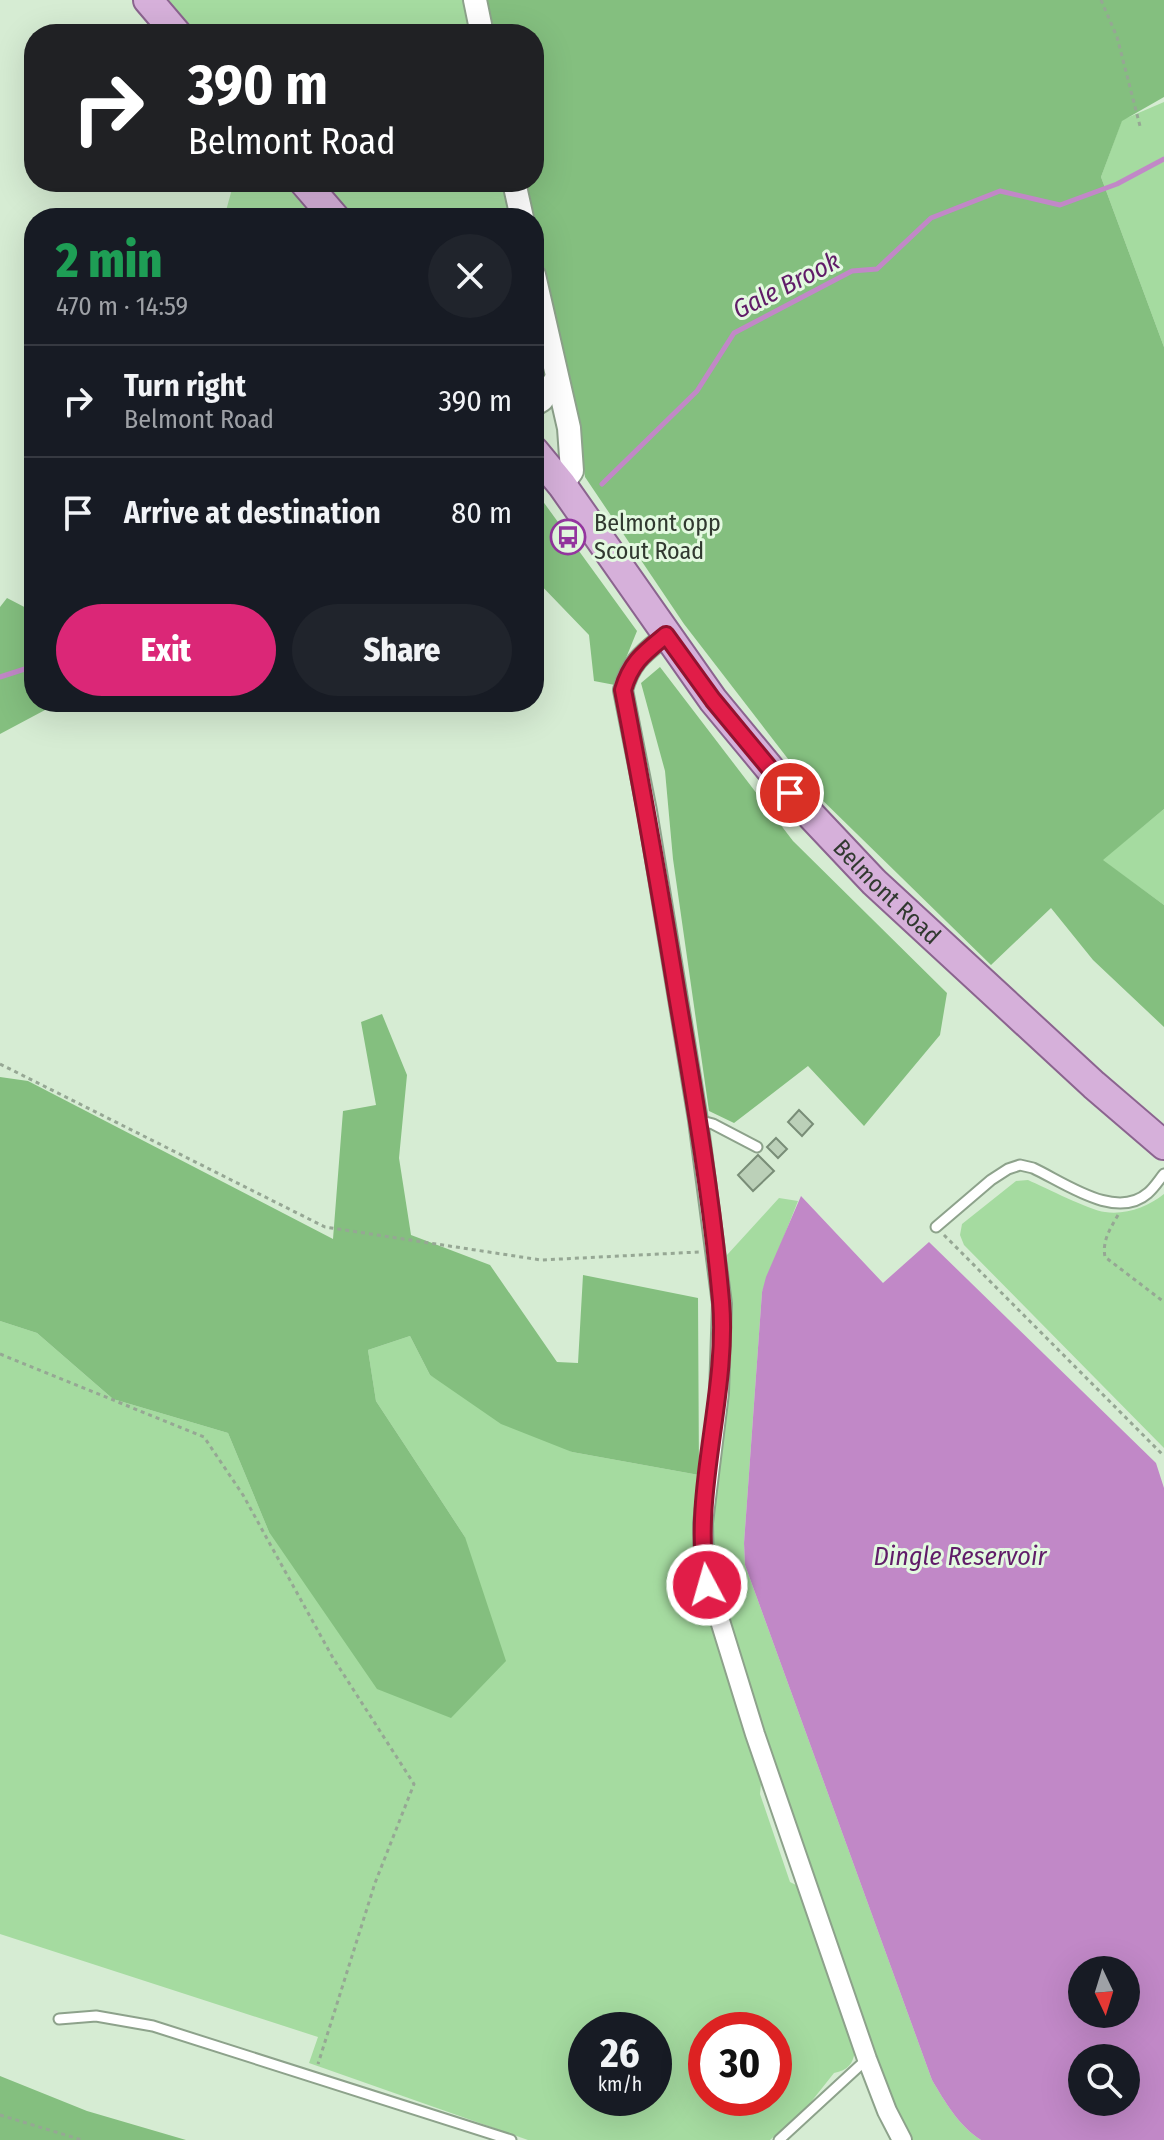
<!DOCTYPE html>
<html lang="en">
<head>
<meta charset="utf-8">
<style>
  body { margin:0; font-family:"Fira Sans Condensed",sans-serif; background:#20242c; color:#f1f3f6; height:100vh; display:flex; flex-direction:column; font-size:30px; white-space:nowrap }
  * { box-sizing:border-box; margin:0 }
  p { font-size:26px; color:#9ea1a6 }
  .icon { flex:none; width:44px; height:44px; fill:none; stroke:currentColor; stroke-width:2; stroke-linecap:round; stroke-linejoin:round }
  .map { position:relative; flex:1; overflow:hidden }
  .panel { position:absolute; left:24px; top:208px; width:520px; height:504px; display:flex; flex-direction:column; background:#171b24; border-radius:32px; box-shadow:0 8px 32px #0002 }
  .panel>* { flex:none }
  .hud { position:absolute; left:24px; top:24px; width:520px; height:168px; border-radius:32px; box-shadow:0 8px 32px #0002; background:#202124; color:#fff; overflow:hidden }
  .needle { width:52px; rotate:176deg }
  .fabs { position:absolute; left:1068px; top:1956px; display:grid; gap:16px }
  .fabs a { display:grid; place-items:center; width:72px; height:72px; border-radius:50%; background:#171b24; box-shadow:0 8px 32px #0002; font-size:40px }
  .speed { position:absolute; left:568px; top:2012px; display:flex; gap:16px; font-size:40px; font-weight:700; text-align:center }
  .speed>* { display:grid; place-content:center; width:104px; height:104px; border-radius:50%; background:#171b24; box-shadow:0 8px 32px #0002; line-height:1 }
  .speed small { font-size:20px; font-weight:400 }
  .speed .limit { border:12px solid #d22; background:#fff; color:#111 }
  .pin { position:absolute; display:grid; place-items:center; width:68px; height:68px; color:#fff; margin:-34px; border:4px solid #fff; border-radius:50%; box-shadow:0 2px 8px #0007 }
  .me { position:absolute; width:88px; margin:-44px; rotate:354deg; stroke-linejoin:round; filter:drop-shadow(0 0 6px #0008) }
  .turn { display:flex; align-items:center; gap:28px; height:168px; padding:0 32px; font-size:36px }
  .turn .icon { width:104px; height:104px; stroke-width:2.5 }
  .turn b { display:block; font-size:56px; line-height:68px }
  .round { display:grid; place-items:center; flex:none; width:84px; height:84px; border-radius:42px; background:#20242c }
  .overview { display:flex; align-items:center; justify-content:space-between; height:136px; padding:0 32px }
  h1 { font-size:48px; font-weight:800; line-height:60px; color:#1e9e55 }
  .button { display:flex; gap:16px; margin-top:auto; padding:16px 32px }
  .button a { flex:1; height:92px; border-radius:48px; background:#db2777; color:#fff; font-size:32px; font-weight:800; line-height:92px; text-align:center }
  .button a+a { background:#20242c; color:#f1f3f6 }
  ul { padding:0; list-style:none }
  li { display:flex; align-items:center; gap:24px; height:112px; padding:0 32px; border-top:2px solid #363941 }
  li div { flex:1 }
  li b { display:block; font-size:30px }
  li em { font-style:normal }
  .map>svg:first-child { display:block }
</style>
</head>
<body>
<div class="map">
<svg width="1164" height="2140" viewBox="0 0 1164 2140">
  <rect width="100%" height="100%" fill="#d6ecd3"/>
  <g fill="#a5dba0" fill-rule="evenodd">
    <path d="M148,0h335l6,34h-312z"/>
    <path d="M1164,102v245l-63,-170 21,-57z"/>
    <path d="M241,182h42l31,36h-90l8,-29z"/>
    <path d="M304,182h214l7,36h-190z"/>
    <path d="M1164,809v96l-62,-45z"/>
    <path d="M1028,1180c18,8 61,30 77,32 21,3 43,-5 59,-18v254l-200,-203 -4,-10 2,-11 54,-43z"/>
    <path d="M779,1198l19,3 -36,91 -18,251 1,22 187,515c13,22 27,46 49,60h-71l-17,-34 -183,-535c-1,-56 9,-112 15,-167 5,-50 6,-100 2,-149z"/>
    <path d="M0,1321l37,12 76,66 115,34 41,99 196,5 -89,-136 -8,-51 42,-14 20,39 142,77 127,23 -4,75 57,198 9,36 -1,10 30,88 8,4 57,165c-2,13 -7,19 -21,22l-27,34 -37,33h-242l-219,-77 9,-26 -318,-103zM586,2030h68v68h-68zM706,2030h68v68h-68z"/>
  </g>
  <g fill="#84bf7f">
    <path d="M486,0h678v97l-42,24 -21,56 63,170v462l-61,51 61,45v122l-71,-67 -42,-52 -60,57 -179,-175 -128,-166 -99,-147 -6,-45 -53,-250h8v-148h-40z"/>
    <path d="M534,489l103,142 -22,54 -21,-4 -5,-46 -55,-57z"/>
    <path d="M7,598l27,14v90h26l-60,32v-127z"/>
    <path d="M660,667l133,174 154,152 -7,42 -76,91 -56,-60 -74,57 -25,-12 -36,-252 -8,-88 -24,-88z"/>
    <path d="M382,1014l25,61 -8,83 12,77 79,30 67,97 21,1 5,-88 115,23 1,177 -127,-23 -71,-28 -71,-49 -20,-39 -42,14 8,51 89,136 41,124 -55,57 -74,-29 -108,-157 -41,-99 -115,-34 -76,-66 -37,-12v-244l28,4 305,158 10,-128 33,-6 -15,-83z"/>
    <path d="M0,2076l87,35 99,29h-186z"/>
  </g>
  <path fill="#c188c7" fill-rule="evenodd" d="M801,1196l82,87 46,-41 227,221 8,25v652h-183c-22,-14 -36,-38 -49,-60l-187,-515 -1,-22 18,-251 4,-15zM1082,1970h44v44h-44zM1082,2058h44v44h-44z"/>
  <g fill="none" stroke-linecap="round" stroke-linejoin="round">
    <g stroke="#c188c7" stroke-width="5">
      <path d="M602,484l95,-93 37,-58 118,-62 25,-2 54,-51 69,-27 60,14 57,-21 47,-25"/>
      <path d="M534,499l6,-1"/>
      <path d="M0,677l34,-11"/>
    </g>
  </g>
  <g fill="#bbd0b8" stroke="#798d77" stroke-width="2">
    <path d="M799,1110l14,14 -11,12 -14,-14z"/>
    <path d="M776,1138l11,11 -9,9 -11,-11z"/>
    <path d="M758,1155l16,16 -21,20 -15,-16z"/>
  </g>
  <g fill="none" stroke-linecap="round" stroke-linejoin="round">
    <g stroke="#8da28b" stroke-width="13">
      <g id="service">
        <path d="M698,1120l15,4 44,23"/>
        <path d="M936,1227l55,-47 17,-11 12,-4 13,3c32,15 83,53 115,25 6,-5 11,-13 16,-19"/>
        <path d="M59,2019l37,-3 57,10 358,114"/>
        <path d="M779,2140l88,-81"/>
      </g>
    </g>
    <g stroke="#8da28b" stroke-width="22">
      <path id="minor" d="M666,635c-22,18 -35,26 -43,55l24,121 51,309 24,184 -3,89 -16,130 1,46 51,165 112,325 20,52 15,29"/>
    </g>
    <g stroke="#8da28b" stroke-width="26">
      <g id="tertiary">
        <path d="M475,0l7,34"/>
        <path d="M514,182l8,36"/>
        <path d="M534,275l35,153 3,43 -10,14"/>
        <path d="M534,405l8,-5 14,-21"/>
      </g>
    </g>
    <g stroke="#8b648f" stroke-width="32">
      <g id="primary">
        <path d="M148,0l29,34"/>
        <path d="M304,182l31,36"/>
        <path id="s1" d="M534,451l28,34 151,215 77,93 84,89 220,203 70,60"/>
      </g>
    </g>
    <g stroke="#96a794" stroke-width="3" stroke-dasharray="4 4" stroke-linecap="butt">
      <path d="M1101,0l16,37 23,89"/>
      <path d="M0,1064l325,163 216,33 158,-8"/>
      <path d="M1118,1215c-8,14 -16,26 -13,42l59,45"/>
      <path d="M944,1235l220,221"/>
      <path d="M0,1354l204,83 39,58 90,163 81,126 -39,99 -57,181"/>
      <path d="M0,2115l82,25"/>
    </g>
    <use href="#service" stroke="#fff" stroke-width="9"/>
    <use href="#minor" stroke="#fff" stroke-width="18"/>
    <use href="#tertiary" stroke="#fff" stroke-width="22"/>
    <use href="#primary" stroke="#d6b0da" stroke-width="28"/>
  </g>
  <g fill="none" stroke-linecap="round" stroke-linejoin="round">
    <g stroke="#92132f" stroke-width="20">
      <path id="route" d="M707,1585c-17,-90 22,-191 14,-284 -9,-101 -26,-201 -43,-300 -17,-104 -35,-208 -55,-311 8,-28 21,-37 43,-55l47,65 77,93"/>
    </g>
    <use href="#route" stroke="#e11d48" stroke-width="14"/>
  </g>
  <defs>
    <g id="bus-ring" transform="scale(1.8)"><circle r="9.5" fill="#e3f9e0" stroke="#94369f" stroke-width="1.5"/><path d="M-5-6H5V4H4V6H2V4H-2V6H-4V4H-5ZM-3.5-4V0h7V-4ZM-3.5 1.2v1.5H-2V1.2ZM2 1.2v1.5H3.5V1.2Z" fill="#94369f"/></g>
  </defs>
  <g fill-rule="evenodd">
    <use href="#bus-ring" x="568" y="537"/>
  </g>
  <g text-anchor="middle" stroke-width="6" stroke-linejoin="round" paint-order="stroke">
    <g font-size="24" fill="#313930" stroke="#e3f9e0" text-anchor="start">
      <text x="594" y="531">Belmont opp<tspan x="594" dy="28">Scout Road</tspan></text>
    </g>
    <g font-size="24" fill="#313930" stroke="#e3f9e0">
      <text dy="8" stroke="none"><textPath href="#s1" startOffset="566">Belmont Road</textPath></text>
    </g>
    <g font-size="26" font-style="italic" fill="#601c68" stroke="#e3f9e0">
      <text transform="translate(786 285) rotate(-27)" y="9">Gale Brook</text>
      <text x="960" y="1565">Dingle Reservoir</text>
    </g>
  </g>
</svg>
<div class="fabs">
<a><svg class="needle" viewBox="-14 -14 28 28"><path d="M0-13l5 13h-10z" fill="#e53935"/><path d="M0 13l5-13h-10z" fill="#9ea1a6"/></svg></a>
<a><svg class="icon" aria-label="search" viewBox="0 0 24 24"><circle cx="10" cy="10" r="6"/><path d="M15 15l6 6"/></svg></a>
</div>
<div class="speed"><div>26<small>km/h</small></div><div class="limit">30</div></div>
<div class="pin" style="left:790px;top:793px;background:#d93025"><svg class="icon" aria-label="arrive" viewBox="0 0 24 24"><path d="M6 21V4h12l-3 4 3 4H6"/></svg></div>
<svg class="me" style="left:707px;top:1585px" viewBox="-20 -20 40 40"><circle r="17" fill="#e11d48" stroke="#fff" stroke-width="3"/><path d="M0-11L8 9 0 5-8 9z" fill="#fff"/></svg>
<div class="hud">
<div class="turn"><svg class="icon" aria-label="right" viewBox="0 0 24 24"><path d="M7 20v-9h11M14 6l5 5-5 5"/></svg><div><b>390 m</b>Belmont Road</div></div>
</div>
<section class="panel">
<div class="overview"><div><h1>2 min</h1><p>470 m · 14:59</p></div><a class="round"><svg class="icon" aria-label="close" viewBox="0 0 24 24"><path d="M6 6l12 12M18 6L6 18"/></svg></a></div>
<ul>
<li><svg class="icon" aria-label="right" viewBox="0 0 24 24"><path d="M7 20v-9h11M14 6l5 5-5 5"/></svg><div><b>Turn right</b><p>Belmont Road</p></div><em>390 m</em></li>
<li><svg class="icon" aria-label="arrive" viewBox="0 0 24 24"><path d="M6 21V4h12l-3 4 3 4H6"/></svg><div><b>Arrive at destination</b></div><em>80 m</em></li>
</ul>
<div class="button"><a>Exit</a><a>Share</a></div>
</section>
</div>
</body>
</html>
